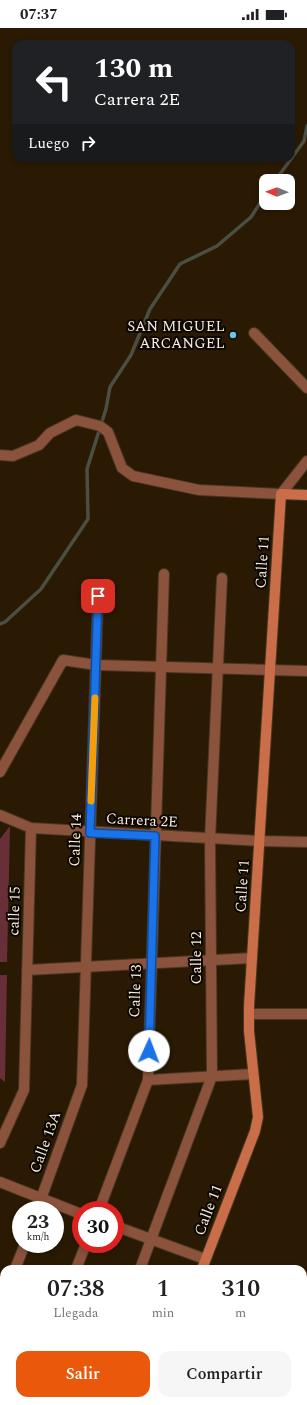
<!DOCTYPE html>
<html lang="es">
<head>
<meta charset="utf-8">
<style>
  body { margin:0; font-family:Spectral,serif; background:#f6f6f6; color:#202124; height:100vh; display:flex; flex-direction:column; font-size:15px; white-space:nowrap }
  * { box-sizing:border-box; margin:0 }
  p { font-size:13px; color:#757577 }
  .icon { flex:none; width:22px; height:22px; fill:none; stroke:currentColor; stroke-width:2; stroke-linecap:round; stroke-linejoin:round }
  .map { position:relative; flex:1; overflow:hidden }
  .details { position:absolute; left:0px; top:1237px; width:307px; height:140px; display:flex; flex-direction:column; background:#fff; border-radius:12px 12px 0 0; box-shadow:0 2px 6px #0003 }
  .details>* { flex:none }
  .guide { position:absolute; left:12px; top:12px; width:283px; height:122px; border-radius:12px; box-shadow:0 2px 6px #0003; background:#202124; color:#fff; overflow:hidden }
  .needle { width:26px; rotate:271deg }
  .tools { position:absolute; left:259px; top:146px; display:grid; gap:8px }
  .tools a { display:grid; place-items:center; width:36px; height:36px; border-radius:8px; background:#fff; box-shadow:0 2px 6px #0003; font-size:20px }
  .speed { position:absolute; left:12px; top:1173px; display:flex; gap:8px; font-size:20px; font-weight:700; text-align:center }
  .speed>* { display:grid; place-content:center; width:52px; height:52px; border-radius:50%; background:#fff; box-shadow:0 2px 6px #0003; line-height:1 }
  .speed small { font-size:10px; font-weight:400 }
  .speed .limit { border:6px solid #d22; background:#fff; color:#111 }
  .pin { position:absolute; display:grid; place-items:center; width:34px; height:34px; color:#fff; margin:-17px; border-radius:8px; box-shadow:0 2px 6px #0006 }
  .me { position:absolute; width:44px; margin:-22px; rotate:2deg; stroke-linejoin:round; filter:drop-shadow(0 0 3px #0008) }
  .turn { display:flex; align-items:center; gap:14px; height:84px; padding:0 16px; font-size:18px }
  .turn .icon { width:52px; height:52px; stroke-width:2.5 }
  .turn b { display:block; font-size:28px; line-height:34px }
  .then { display:flex; align-items:center; height:38px; padding:0 16px; background:#0003; gap:8px; font-size:15px }
  .eta { display:flex; justify-content:space-evenly; align-items:center; height:68px; text-align:center }
  .eta b { font-size:24px; font-weight:600; line-height:28px }
  .action { display:flex; gap:8px; margin-top:auto; padding:8px 16px }
  .action a { flex:1; height:46px; border-radius:12px; background:#ea580c; color:#fff; font-size:16px; font-weight:600; line-height:46px; text-align:center }
  .action a+a { background:#f6f6f6; color:#202124 }
  .status { display:flex; justify-content:space-between; align-items:center; height:28px; padding:0 20px; background:#fff; direction:ltr }
  .status svg { height:11px; fill:currentColor }
  .map>svg:first-child { display:block }
</style>
</head>
<body>
<div class="status"><b>07:37</b><svg viewBox="0 0 49 12"><path d="M0 12V9h3v3zM5 12V6h3v6zM10 12V3h3v9zM15 12V0h3v12zM26 1h20v11H26zM47 4h2v5h-2z"/></svg></div>
<div class="map">
<svg width="307" height="1377" viewBox="0 0 307 1377">
  <rect width="100%" height="100%" fill="#2a1a03"/>
  <g fill="#682f39">
    <path d="M10,798l-3,136h-7v-123z"/>
    <path d="M0,947h7l-2,107 -5,-4z"/>
    <path d="M186,1373h41l-1,4h-28z"/>
  </g>
  <g fill="none" stroke-linecap="round" stroke-linejoin="round">
    <g stroke="#4a4e43" stroke-width="3.5">
      <path d="M275,153l29,-40 3,-15"/>
      <path d="M0,596l5,-2 36,-33 47,-70 -1,-50 19,-60 4,-22 21,-32 19,-46 30,-45 37,-18 34,-29 15,-23"/>
    </g>
    <g stroke="#473722" stroke-width="12">
      <g id="street">
        <path d="M254,305l53,55"/>
        <path d="M0,427l13,1 26,-11 11,-12 26,-13 24,6 8,6 14,36 11,8 66,14 82,4 26,-33"/>
        <path d="M0,744l63,-112 33,5 211,6"/>
        <path d="M0,787l31,13 230,13 46,1"/>
        <path d="M27,942l225,-12"/>
        <path d="M249,986h58"/>
        <path d="M148,1052l105,-6"/>
        <path d="M0,1115l24,-53 7,-262"/>
        <path d="M0,1154l81,32"/>
        <path d="M37,1182l45,-125 16,-489"/>
        <path d="M99,1182l49,-130 16,-506"/>
        <path d="M115,1198l90,33"/>
        <path d="M15,1241l10,-25"/>
        <path d="M76,1241l10,-25"/>
        <path d="M140,1241l72,-193 -2,-237 12,-261"/>
        <path d="M0,1283l4,-11"/>
        <path d="M0,1313l4,1"/>
        <path d="M162,1373l10,3"/>
        <path d="M13,1377l2,-4"/>
        <path d="M82,1377l2,-4"/>
        <path d="M153,1377l2,-4"/>
      </g>
    </g>
    <g stroke="#473722" stroke-width="12">
      <g id="secondary">
        <path d="M202,1241l53,-138 3,-14 -9,-86v-25l32,-512 26,1"/>
        <path d="M172,1376l3,1"/>
      </g>
    </g>
    <use href="#street" stroke="#8b523c" stroke-width="10"/>
    <use href="#secondary" stroke="#ca6e49" stroke-width="10"/>
  </g>
  <g fill="none" stroke-linecap="round" stroke-linejoin="round">
    <g stroke="#114b97" stroke-width="10">
      <path id="route" d="M98,568l-8,237 65,3 -6,215"/>
    </g>
    <use href="#route" stroke="#1a73e8" stroke-width="7"/>
    <path stroke="#f59e0b" stroke-width="7" d="M91,773l4,-103"/>
  </g>
  <circle fill="#6ac3f1" stroke="#0d0701" stroke-width="1.5" cx="233" cy="307" r="4"/>
  <g text-anchor="middle" stroke-width="4" stroke-linejoin="round" paint-order="stroke">
    <g font-size="15" fill="#f7ecde" stroke="#0d0701" text-anchor="end">
      <text x="225" y="303">SAN MIGUEL<tspan x="225" dy="17">ARCANGEL</tspan></text>
    </g>
    <g font-size="15" fill="#f7ecde" stroke="#0d0701">
      <text transform="translate(262 534) rotate(-86)" y="5">Calle 11</text>
      <text transform="translate(142 792) rotate(3)" y="5">Carrera 2E</text>
      <text transform="translate(75 812) rotate(-88)" y="5">Calle 14</text>
      <text transform="translate(242 858) rotate(-86)" y="5">Calle 11</text>
      <text transform="translate(14 883) rotate(-88)" y="5">calle 15</text>
      <text transform="translate(196 930) rotate(-90)" y="5">Calle 12</text>
      <text transform="translate(135 963) rotate(-88)" y="5">Calle 13</text>
      <text transform="translate(45 1114) rotate(-70)" y="5">Calle 13A</text>
      <text transform="translate(208 1182) rotate(-69)" y="5">Calle 11</text>
    </g>
  </g>
</svg>
<div class="tools">
<a><svg class="needle" viewBox="-14 -14 28 28"><path d="M0-13l5 13h-10z" fill="#e53935"/><path d="M0 13l5-13h-10z" fill="#757577"/></svg></a>
</div>
<div class="speed"><div>23<small>km/h</small></div><div class="limit">30</div></div>
<div class="pin" style="left:98px;top:568px;background:#d93025"><svg class="icon" aria-label="arrive" viewBox="0 0 24 24"><path d="M6 21V4h12l-3 4 3 4H6"/></svg></div>
<svg class="me" style="left:149px;top:1023px" viewBox="-20 -20 40 40"><circle r="19" fill="#fff"/><path d="M0-13L10 11 0 6-10 11z" fill="#1a73e8"/></svg>
<div class="guide">
<div class="turn"><svg class="icon" aria-label="left" viewBox="0 0 24 24"><path d="M17 20v-9H6M10 6l-5 5 5 5"/></svg><div><b>130 m</b>Carrera 2E</div></div>
<div class="then">Luego<svg class="icon" aria-label="right" viewBox="0 0 24 24"><path d="M7 20v-9h11M14 6l5 5-5 5"/></svg></div>
</div>
<section class="details">
<div class="eta">
<div><b>07:38</b><p>Llegada</p></div>
<div><b>1</b><p>min</p></div>
<div><b>310</b><p>m</p></div>
</div>
<div class="action"><a>Salir</a><a>Compartir</a></div>
</section>
</div>
</body>
</html>
